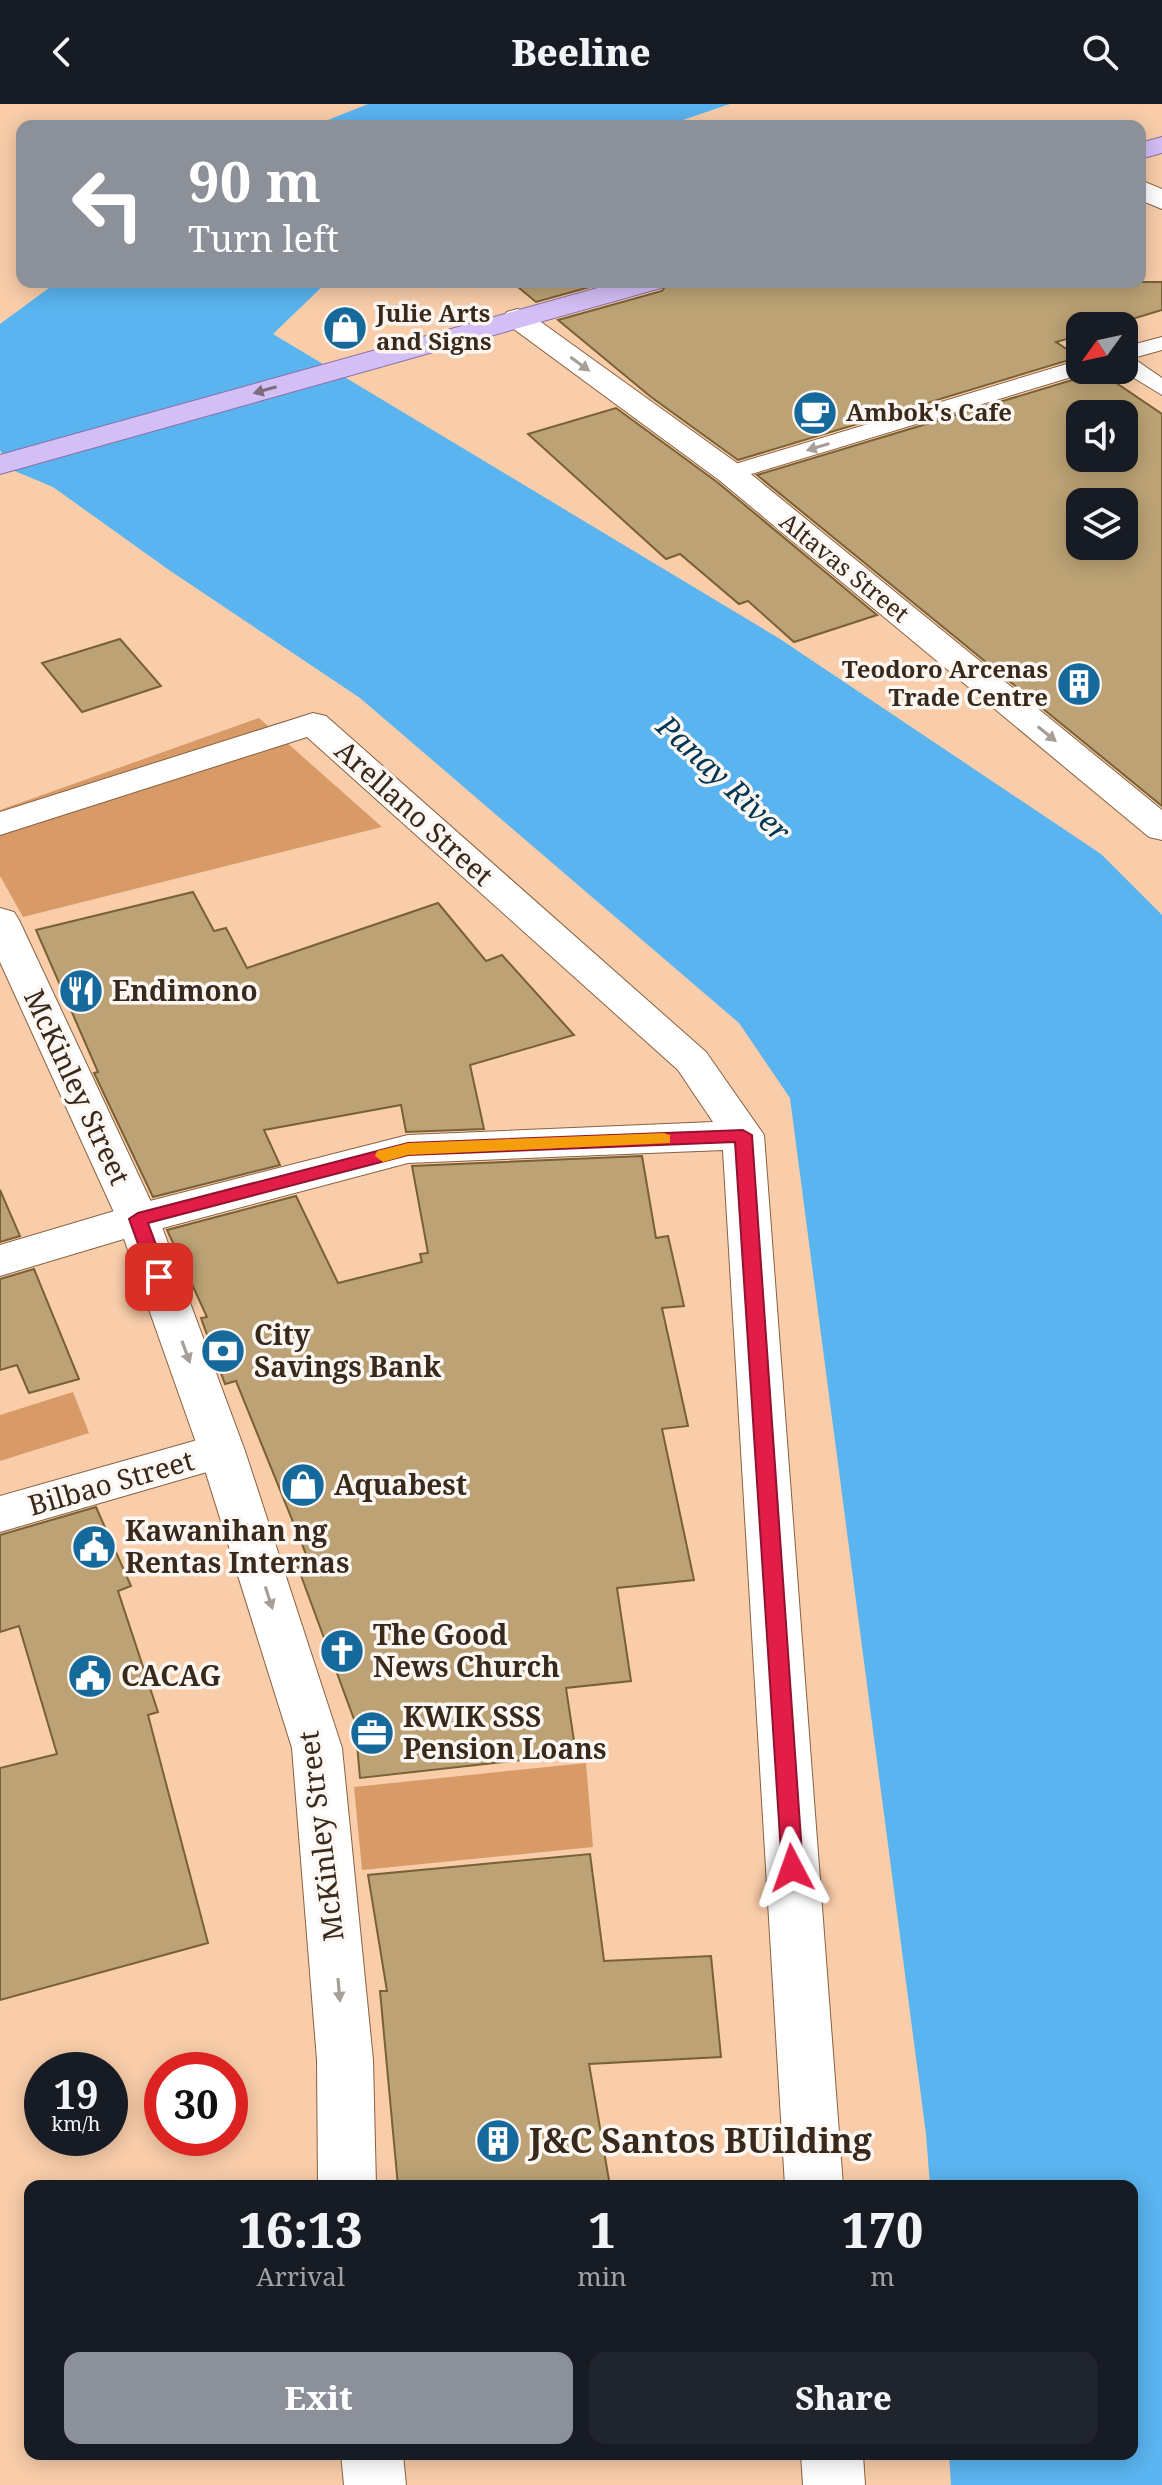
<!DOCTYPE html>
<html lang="en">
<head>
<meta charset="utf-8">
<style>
  body { margin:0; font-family:"Noto Serif",serif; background:#20242c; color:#f1f3f6; height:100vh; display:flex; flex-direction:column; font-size:30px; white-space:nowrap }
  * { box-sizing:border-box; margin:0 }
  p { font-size:26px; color:#9ea1a6 }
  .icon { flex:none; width:44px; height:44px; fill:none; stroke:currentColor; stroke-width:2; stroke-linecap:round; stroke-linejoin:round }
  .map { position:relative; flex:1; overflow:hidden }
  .drawer { position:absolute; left:24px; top:2076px; width:1114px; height:280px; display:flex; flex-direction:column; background:#171b24; border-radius:16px; box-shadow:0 4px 20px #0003 }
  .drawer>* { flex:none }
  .hud { position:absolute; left:16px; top:16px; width:1130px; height:168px; border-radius:16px; box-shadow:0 4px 20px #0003; background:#8c9099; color:#fff; overflow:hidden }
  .needle { width:52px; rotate:237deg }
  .fabs { position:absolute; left:1066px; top:208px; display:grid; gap:16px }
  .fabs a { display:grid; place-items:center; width:72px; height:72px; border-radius:16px; background:#171b24; box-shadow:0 4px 20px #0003; font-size:40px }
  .speed { position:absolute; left:24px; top:1948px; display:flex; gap:16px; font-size:40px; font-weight:700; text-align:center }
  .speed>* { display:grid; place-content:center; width:104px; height:104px; border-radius:50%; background:#171b24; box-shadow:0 4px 20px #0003; line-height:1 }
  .speed small { font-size:20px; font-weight:400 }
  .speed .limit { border:12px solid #d22; background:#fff; color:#111 }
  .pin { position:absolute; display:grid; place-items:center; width:68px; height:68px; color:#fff; margin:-34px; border-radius:16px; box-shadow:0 4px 12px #0006 }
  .me { position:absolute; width:88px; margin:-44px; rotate:356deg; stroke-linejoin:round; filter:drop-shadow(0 0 6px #0008) }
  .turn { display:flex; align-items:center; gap:28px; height:168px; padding:0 40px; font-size:36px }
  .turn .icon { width:104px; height:104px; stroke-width:2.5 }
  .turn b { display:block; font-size:56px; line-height:68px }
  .eta { display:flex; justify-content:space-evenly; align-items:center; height:136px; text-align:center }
  .eta b { font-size:48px; font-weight:800; line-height:56px }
  .primary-button { display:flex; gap:16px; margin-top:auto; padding:16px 40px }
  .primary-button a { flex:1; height:92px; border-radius:16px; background:#8c9099; color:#fff; font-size:32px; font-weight:800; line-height:92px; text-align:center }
  .primary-button a+a { background:#20242c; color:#f1f3f6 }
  header { display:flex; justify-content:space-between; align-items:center; height:104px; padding:0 40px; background:#171b24; font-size:36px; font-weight:800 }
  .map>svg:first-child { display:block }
</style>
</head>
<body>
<header><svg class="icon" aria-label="back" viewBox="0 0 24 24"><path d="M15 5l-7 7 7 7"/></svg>Beeline<svg class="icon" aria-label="search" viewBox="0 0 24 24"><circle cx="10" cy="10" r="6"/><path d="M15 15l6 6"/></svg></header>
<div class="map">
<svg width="1162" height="2381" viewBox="0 0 1162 2381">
  <rect width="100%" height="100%" fill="#f9cda9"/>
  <g fill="#d89a66">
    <path d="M259,614l123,109 -359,90 -23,-41v-66z"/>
    <path d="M73,1288l16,41 -89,28v-46z"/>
    <path d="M586,1659l7,84 -231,23 -8,-83z"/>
  </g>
  <g fill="#5ab4f0">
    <path d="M368,0h362l-65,22h-352z"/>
    <path d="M57,178h270l-54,52 507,305 321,215 61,61v1570h-211l-2,-31h183v-268h-202l-4,-52 -136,-1036 -51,-75 -379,-325 -191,-128 -116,-83 -43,-18 -10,-19v-126z"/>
  </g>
  <g fill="#bca274" stroke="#796135" stroke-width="2" fill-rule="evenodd">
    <path d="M512,178h96l-72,20z"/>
    <path d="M668,178h494v28l-53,16h-29v9l-24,7 23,15 -341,103 -87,-63 -93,-77 104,-29z"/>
    <path d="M1090,266h7l65,44v392l-405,-331 332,-100zM1080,310h44v44h-44zM1080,398h44v44h-44z"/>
    <path d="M616,304l101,74 160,133 -83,27 -46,-41 -9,3 -59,-50 -14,5 -138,-125z"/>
    <path d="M120,535l41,47 -79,26 -40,-49z"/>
    <path d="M193,788l21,39 12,-3 21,40 191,-65 48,58 16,-6 72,80 -104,30 14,64 -78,3 -5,-27 -137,25 16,35 -127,32 -59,-124 4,-1 -62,-142z"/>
    <path d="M642,1052l14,82 12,-2 16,70 -22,2 26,118 -26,3 32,151 -77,8 14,93 -65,7 10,66 -216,24 -5,-56 -59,-160 12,-3 -72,-178 -11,3 -24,-66 6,-1 -40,-87 129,-34 42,87 84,-21 -2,-8 8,-1 -16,-87z"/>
    <path d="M0,1086l20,46 -20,6z"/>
    <path d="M34,1165l45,110 -50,14 -12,-28 -17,5v-91z"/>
    <path d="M96,1403l35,79 -13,5 40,121 -10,3 60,228 -208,57v-232l57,-14 -38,-128 -19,6v-97z"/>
    <path d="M590,1750l14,107 107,-5 10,101 -132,7 21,122h-212l-18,-195h7l-19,-116z"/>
  </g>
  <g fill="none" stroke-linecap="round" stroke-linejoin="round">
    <g stroke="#886141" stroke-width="2">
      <g id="service">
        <path d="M1162,233v13l-29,8 29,20v17l-41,-25 3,-23z"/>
        <path d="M1080,256v10l8,2 -350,106h-16l-3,-5 3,-5z"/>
      </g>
    </g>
    <g stroke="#886141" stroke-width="2">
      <g id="minor">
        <path d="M1140,76l22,9v20l-22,-9z"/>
        <path d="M313,609l13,3 380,336 58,83 79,1051h-58l-62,-1036 -315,13 -264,70 -144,43v-31l138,-41 270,-69 305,-13 -35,-52 -371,-333 -307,98v-23z"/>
        <path d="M222,1329l16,6 7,12 -7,12 -238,69v-36z"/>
        <path d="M801,2350h62l2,31h-62z"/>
      </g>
    </g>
    <g stroke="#886141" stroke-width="2">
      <g id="tertiary">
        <path d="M517,205l10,3 214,154 421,344v30l-13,-3 -430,-357 -212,-156 -5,-6 5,-6z"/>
        <path d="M0,804l14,4 5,8 140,299 86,232 97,297 31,312 3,126h-58l-1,-126 -25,-312 -93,-297 -82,-232 -117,-257z"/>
        <path d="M341,2350h62l3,31h-62z"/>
      </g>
    </g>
    <g stroke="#8a6ea5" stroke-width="2">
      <g id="primary">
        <path d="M1162,33v16l-22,6v-16z"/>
        <path d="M619,178h46l-4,6 -661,186v-19z"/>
      </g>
    </g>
    <use href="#service" fill="#fff" fill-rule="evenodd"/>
    <use href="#minor" fill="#fff" fill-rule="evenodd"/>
    <use href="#tertiary" fill="#fff" fill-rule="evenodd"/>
    <use href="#primary" fill="#d3bef5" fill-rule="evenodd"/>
  </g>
  <defs><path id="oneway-solid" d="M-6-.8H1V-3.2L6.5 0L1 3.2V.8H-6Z" transform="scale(2)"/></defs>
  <g fill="#a69f98">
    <use href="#oneway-solid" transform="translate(580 260) rotate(36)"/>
    <use href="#oneway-solid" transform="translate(818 343) rotate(163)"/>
    <use href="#oneway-solid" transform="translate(1047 630) rotate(39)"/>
    <use href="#oneway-solid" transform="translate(186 1248) rotate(70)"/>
    <use href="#oneway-solid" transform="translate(269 1494) rotate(72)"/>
    <use href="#oneway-solid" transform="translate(339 1886) rotate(85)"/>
  </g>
  <use fill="#7e6c7d" href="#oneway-solid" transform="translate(265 286) rotate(164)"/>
  <path fill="#e11d48" stroke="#92132f" stroke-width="2" d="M743,1026l9,5 51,733 -3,6h-15l-3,-6 -47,-726 -327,13 -260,68 20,54 -9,7 -9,-7 -21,-58 9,-6 270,-70z"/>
  <path fill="#f59e0b" d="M664,1029l6,2v8l-262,12 -25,7 -8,-6 2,-5 31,-8z"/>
  <defs>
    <g id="shop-disc" transform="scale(2.3)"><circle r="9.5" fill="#156a9b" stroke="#fcf7f3"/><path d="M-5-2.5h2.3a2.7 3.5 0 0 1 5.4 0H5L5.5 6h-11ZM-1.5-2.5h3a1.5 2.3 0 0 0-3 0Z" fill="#fff"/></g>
    <g id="cafe-disc" transform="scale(2.3)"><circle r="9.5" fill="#156a9b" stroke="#fcf7f3"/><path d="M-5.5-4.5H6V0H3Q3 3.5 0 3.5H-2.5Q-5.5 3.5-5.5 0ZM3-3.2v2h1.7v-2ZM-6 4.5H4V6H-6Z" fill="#fff"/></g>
    <g id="building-disc" transform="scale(2.3)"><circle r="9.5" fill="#156a9b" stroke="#fcf7f3"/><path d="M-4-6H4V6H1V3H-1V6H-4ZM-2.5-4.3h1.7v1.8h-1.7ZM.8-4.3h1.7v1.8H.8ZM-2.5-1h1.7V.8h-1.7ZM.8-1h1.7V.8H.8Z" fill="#fff"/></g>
    <g id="restaurant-disc" transform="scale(2.3)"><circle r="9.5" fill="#156a9b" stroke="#fcf7f3"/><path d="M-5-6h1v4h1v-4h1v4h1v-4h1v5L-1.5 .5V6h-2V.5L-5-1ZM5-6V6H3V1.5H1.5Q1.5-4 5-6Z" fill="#fff"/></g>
    <g id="bank-disc" transform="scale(2.3)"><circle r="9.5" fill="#156a9b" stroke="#fcf7f3"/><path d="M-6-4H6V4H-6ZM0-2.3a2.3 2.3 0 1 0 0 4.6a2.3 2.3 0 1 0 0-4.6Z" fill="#fff"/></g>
    <g id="civic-disc" transform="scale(2.3)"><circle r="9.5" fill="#156a9b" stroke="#fcf7f3"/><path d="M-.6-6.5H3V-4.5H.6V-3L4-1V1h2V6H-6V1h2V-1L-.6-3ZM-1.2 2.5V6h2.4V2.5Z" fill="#fff"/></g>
    <g id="church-disc" transform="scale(2.3)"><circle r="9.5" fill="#156a9b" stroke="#fcf7f3"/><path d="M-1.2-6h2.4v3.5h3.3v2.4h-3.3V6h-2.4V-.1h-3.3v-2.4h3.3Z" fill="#fff"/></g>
    <g id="office-disc" transform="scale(2.3)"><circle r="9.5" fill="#156a9b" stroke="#fcf7f3"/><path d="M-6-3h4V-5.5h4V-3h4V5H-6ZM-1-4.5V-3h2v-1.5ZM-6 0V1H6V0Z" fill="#fff"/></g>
  </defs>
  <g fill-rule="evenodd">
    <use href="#shop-disc" x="345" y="224"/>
    <use href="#cafe-disc" x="815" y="309"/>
    <use href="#building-disc" x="1079" y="580"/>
    <use href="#restaurant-disc" x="81" y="887"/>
    <use href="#bank-disc" x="223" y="1247"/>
    <use href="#shop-disc" x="303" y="1381"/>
    <use href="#civic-disc" x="94" y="1443"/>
    <use href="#church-disc" x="342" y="1547"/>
    <use href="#civic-disc" x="90" y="1572"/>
    <use href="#office-disc" x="372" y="1629"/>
    <use href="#building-disc" x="498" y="2037"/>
  </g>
  <g text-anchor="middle" stroke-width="7" stroke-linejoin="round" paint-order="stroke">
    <g font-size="24" font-weight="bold" fill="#39291b" stroke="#fcf7f3" text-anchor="start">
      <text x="376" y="218">Julie Arts<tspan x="376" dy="28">and Signs</tspan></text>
      <text x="846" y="317">Ambok's Cafe</text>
      <text x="1048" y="574" text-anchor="end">Teodoro Arcenas<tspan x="1048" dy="28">Trade Centre</tspan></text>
    </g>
    <g font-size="24" fill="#39291b" stroke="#fcf7f3">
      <text transform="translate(844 464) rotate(39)" y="8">Altavas Street</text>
    </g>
    <g font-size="28" fill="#39291b" stroke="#fcf7f3">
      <text transform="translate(414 709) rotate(42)" y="10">Arellano Street</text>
      <text transform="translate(77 983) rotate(65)" y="10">McKinley Street</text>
      <text transform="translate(111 1379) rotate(-16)" y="10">Bilbao Street</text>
      <text transform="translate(321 1732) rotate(-97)" y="10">McKinley Street</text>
    </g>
    <g font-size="28" font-weight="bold" fill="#39291b" stroke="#fcf7f3" text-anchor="start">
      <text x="112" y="897">Endimono</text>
      <text x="254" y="1241">City<tspan x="254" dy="32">Savings Bank</tspan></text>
      <text x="334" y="1391">Aquabest</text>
      <text x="125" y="1437">Kawanihan ng<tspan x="125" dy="32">Rentas Internas</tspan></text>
      <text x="373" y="1541">The Good<tspan x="373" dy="32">News Church</tspan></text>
      <text x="121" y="1582">CACAG</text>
      <text x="403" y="1623">KWIK SSS<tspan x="403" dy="32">Pension Loans</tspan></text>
    </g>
    <g font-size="30" font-style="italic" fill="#013654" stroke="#fcf7f3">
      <text transform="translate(723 675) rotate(43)" y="10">Panay River</text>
    </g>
    <g font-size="34" font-weight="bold" fill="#39291b" stroke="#fcf7f3" text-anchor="start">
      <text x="529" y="2049">J&amp;C Santos BUilding</text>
    </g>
  </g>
</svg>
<div class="fabs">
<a><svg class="needle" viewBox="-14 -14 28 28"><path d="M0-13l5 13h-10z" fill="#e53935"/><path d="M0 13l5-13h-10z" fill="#9ea1a6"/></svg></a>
<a><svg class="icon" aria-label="sound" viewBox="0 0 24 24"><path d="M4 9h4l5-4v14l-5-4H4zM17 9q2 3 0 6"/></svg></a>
<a><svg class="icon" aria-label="layers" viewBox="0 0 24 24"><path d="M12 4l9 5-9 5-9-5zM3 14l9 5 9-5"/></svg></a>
</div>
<div class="speed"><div>19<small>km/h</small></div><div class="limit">30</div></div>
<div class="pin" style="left:159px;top:1173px;background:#d93025"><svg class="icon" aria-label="arrive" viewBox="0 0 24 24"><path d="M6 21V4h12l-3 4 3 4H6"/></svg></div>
<svg class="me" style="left:792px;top:1764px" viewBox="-20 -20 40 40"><path d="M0-17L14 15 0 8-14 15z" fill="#e11d48" stroke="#fff" stroke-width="4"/></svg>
<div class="hud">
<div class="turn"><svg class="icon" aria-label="left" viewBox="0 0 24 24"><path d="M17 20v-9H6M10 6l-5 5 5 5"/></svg><div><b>90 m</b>Turn left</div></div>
</div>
<section class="drawer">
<div class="eta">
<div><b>16:13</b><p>Arrival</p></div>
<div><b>1</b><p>min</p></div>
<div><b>170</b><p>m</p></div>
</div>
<div class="primary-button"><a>Exit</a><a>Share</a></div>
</section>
</div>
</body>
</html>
